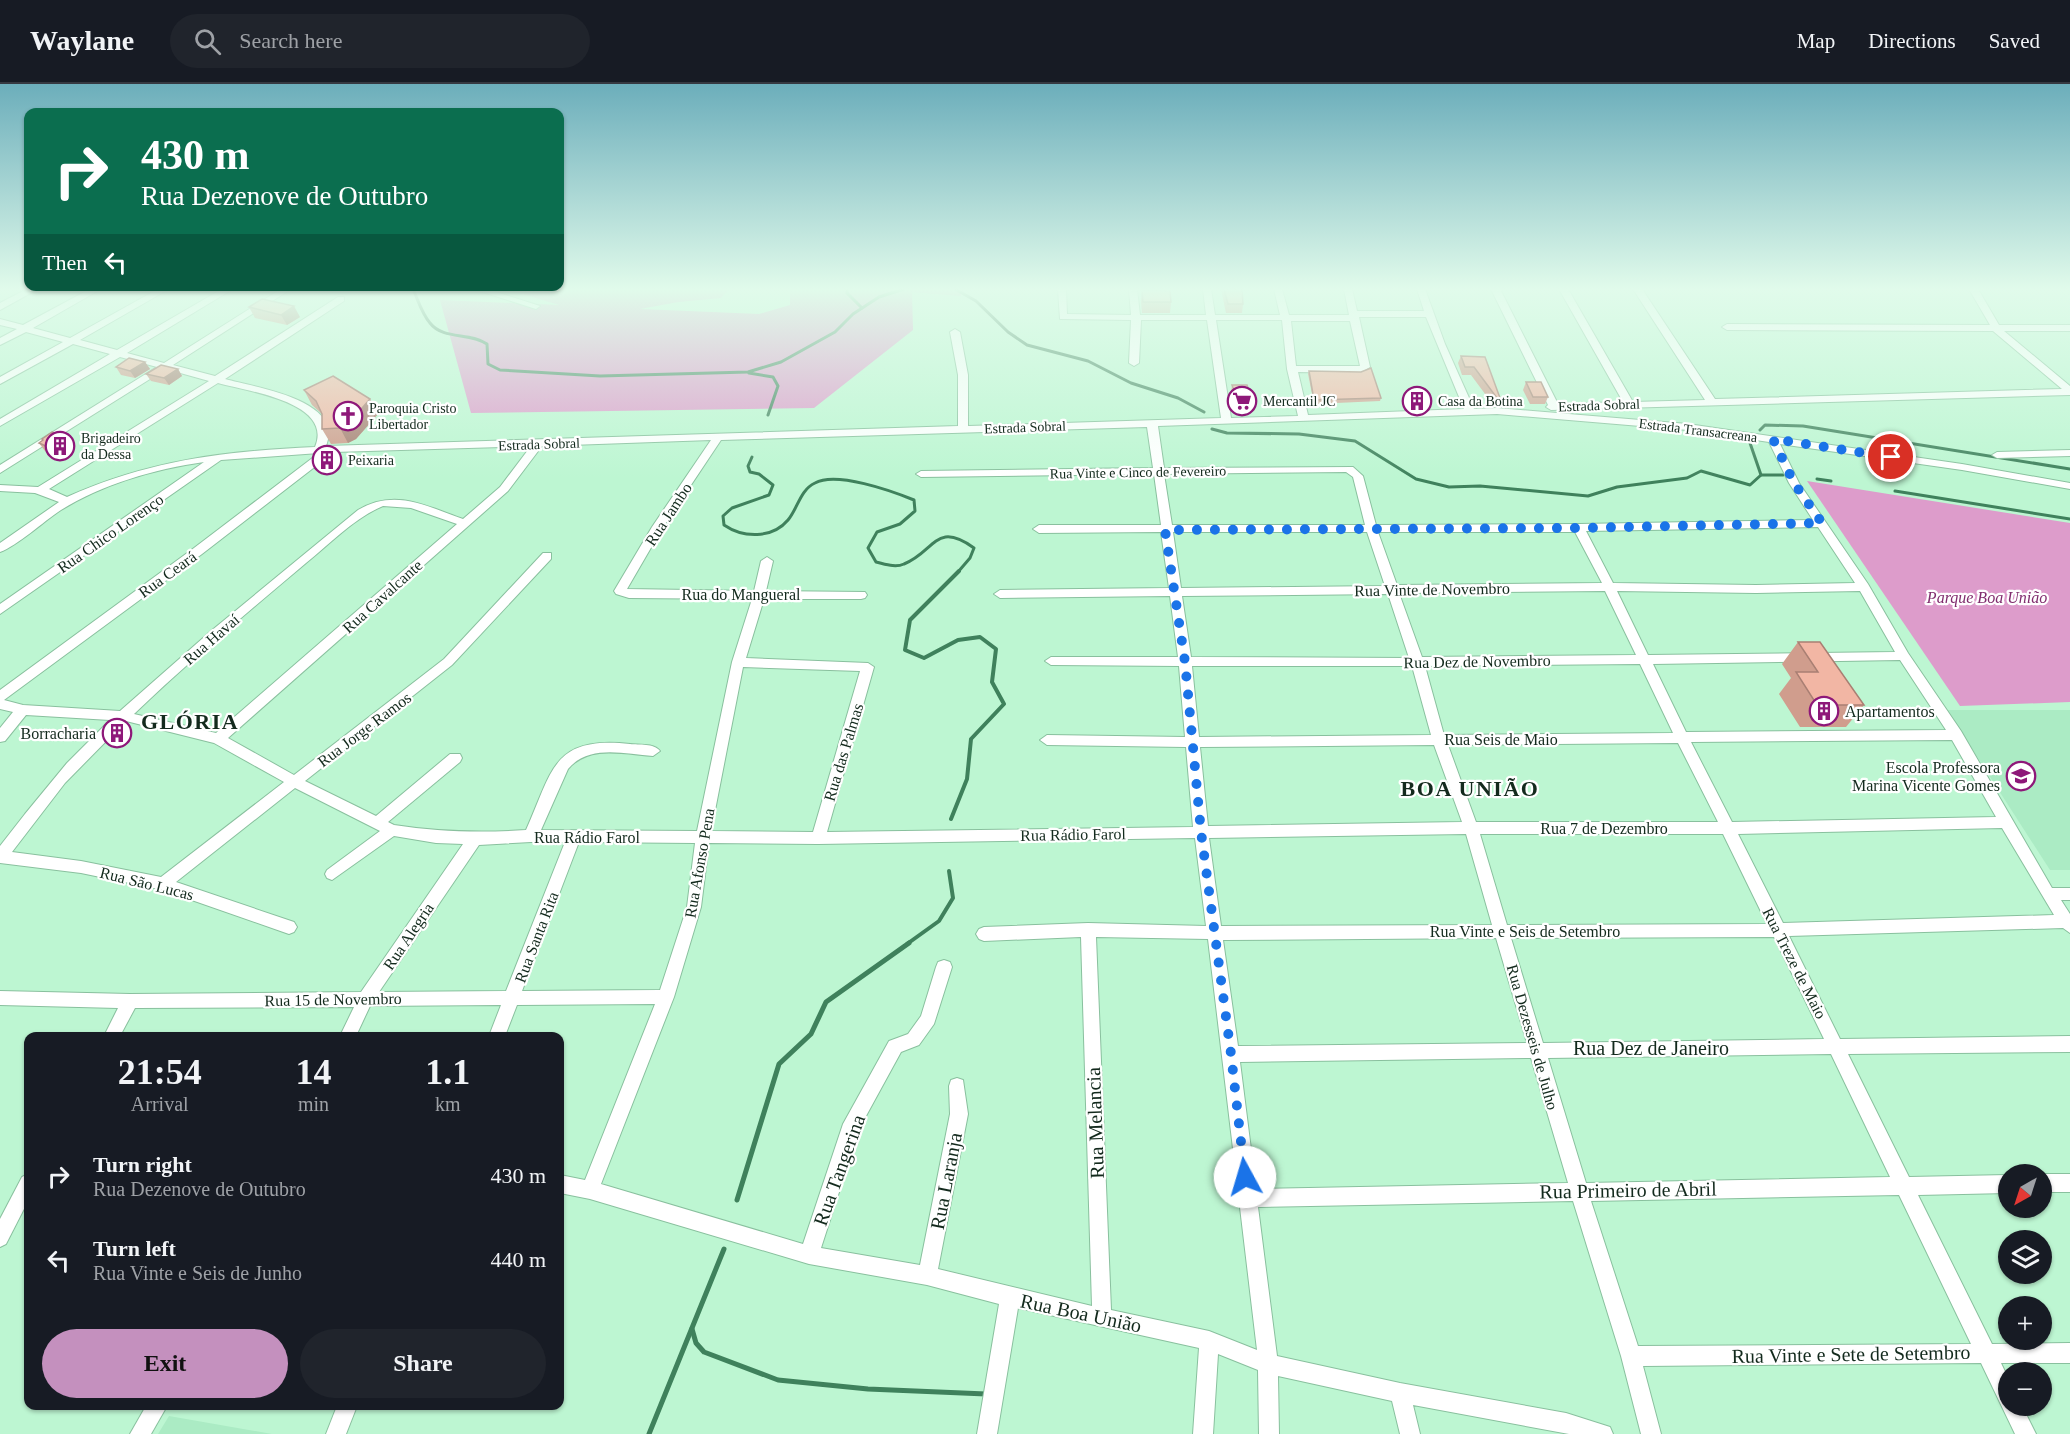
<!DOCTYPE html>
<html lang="en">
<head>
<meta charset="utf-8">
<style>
  body { margin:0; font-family:"Times New Roman",serif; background:#20242c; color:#f1f3f6; height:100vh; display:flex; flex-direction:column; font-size:22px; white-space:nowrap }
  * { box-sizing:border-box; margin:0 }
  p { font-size:20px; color:#9ea1a6 }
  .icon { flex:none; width:33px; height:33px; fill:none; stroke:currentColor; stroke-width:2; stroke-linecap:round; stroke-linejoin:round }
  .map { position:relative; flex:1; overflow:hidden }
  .drawer { position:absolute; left:24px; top:948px; width:540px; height:378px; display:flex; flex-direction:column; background:#171b24; border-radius:12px; box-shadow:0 2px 4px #0004 }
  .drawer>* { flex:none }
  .hud { position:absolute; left:24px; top:24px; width:540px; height:183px; border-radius:12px; box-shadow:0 2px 4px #0004; background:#0b6e4f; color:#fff; overflow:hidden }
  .needle { width:39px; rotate:219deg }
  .tools { position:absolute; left:1998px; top:1080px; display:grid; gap:12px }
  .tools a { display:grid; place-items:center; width:54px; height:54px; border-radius:50%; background:#171b24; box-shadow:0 2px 4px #0004; font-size:30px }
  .pin { position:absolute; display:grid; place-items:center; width:51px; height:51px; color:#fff; margin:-26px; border:3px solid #fff; border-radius:50%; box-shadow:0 2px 6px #0007 }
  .me { position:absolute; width:66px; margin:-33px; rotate:354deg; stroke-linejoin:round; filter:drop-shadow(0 0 4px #0008) }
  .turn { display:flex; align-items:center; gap:21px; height:126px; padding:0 18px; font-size:27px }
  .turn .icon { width:78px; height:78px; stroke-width:2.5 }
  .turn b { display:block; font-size:42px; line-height:51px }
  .then { display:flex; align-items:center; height:57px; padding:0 18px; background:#0003; gap:12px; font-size:22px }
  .eta { display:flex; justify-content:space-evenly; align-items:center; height:102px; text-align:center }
  .eta b { font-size:36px; font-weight:600; line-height:42px }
  .cta { display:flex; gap:12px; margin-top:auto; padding:12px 18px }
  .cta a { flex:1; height:69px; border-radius:36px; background:#c490be; color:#111; font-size:24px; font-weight:600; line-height:69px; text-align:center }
  .cta a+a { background:#20242c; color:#f1f3f6 }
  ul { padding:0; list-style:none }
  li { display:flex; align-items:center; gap:18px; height:84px; padding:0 18px }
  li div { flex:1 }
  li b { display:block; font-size:22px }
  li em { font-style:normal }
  header { display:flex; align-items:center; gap:36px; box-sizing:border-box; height:84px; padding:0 30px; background:#171b24; border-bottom:2px solid #363941 }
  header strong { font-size:28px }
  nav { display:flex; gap:33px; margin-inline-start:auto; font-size:21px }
  .search { width:420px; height:54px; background:#20242c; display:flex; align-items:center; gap:15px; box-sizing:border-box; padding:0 21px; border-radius:33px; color:#9ea1a6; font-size:22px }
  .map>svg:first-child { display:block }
</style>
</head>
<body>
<header>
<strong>Waylane</strong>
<div class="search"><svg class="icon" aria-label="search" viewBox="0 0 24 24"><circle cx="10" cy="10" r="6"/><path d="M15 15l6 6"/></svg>Search here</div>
<nav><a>Map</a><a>Directions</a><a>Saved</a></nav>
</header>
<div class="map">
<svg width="2070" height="1350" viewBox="0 0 2070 1350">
  <rect width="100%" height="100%" fill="#bdf6d2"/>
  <g fill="#abebc4">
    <path d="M1947,626h123v160h-20z"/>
    <path d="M169,1332l103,18h-114z"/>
  </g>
  <g fill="#dd9ccb">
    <path d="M506,205h223l-8,9 -43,4 -38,7 119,5 31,-9v-16h171v7l-49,-4 1,38 -99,78 -343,5 -31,-113 119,5z"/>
    <path d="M1807,397l263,42v179l-110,4z"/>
  </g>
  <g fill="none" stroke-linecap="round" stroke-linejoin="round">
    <g stroke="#3f815c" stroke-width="3">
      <path d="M413,205c5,11 9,25 17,34 13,17 40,9 57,21l1,20 12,6 100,6 148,-4 33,-10 54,-30 18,-18 26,-17 25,-8"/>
      <path d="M847,205v4l15,15"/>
      <path d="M955,205l21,12 32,31 19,13 61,16 43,22 47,15 26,14"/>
      <path d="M749,289l24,4 5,9 -10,29"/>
      <path d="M1212,345l15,4 72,1 56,7 61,38 33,8 31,-1 108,10 29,-9 70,-9 14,-7 49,14 11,-10 -11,-32"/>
      <path d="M1760,346l5,-5 38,1 267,43"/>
      <path d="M752,373l-4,9 2,6 9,2 14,11 -4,10 -37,13 -9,8 1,9c19,13 48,14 64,-5 10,-12 12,-30 27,-37 21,-12 77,8 99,17l1,11 -15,13 -23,8 -9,16 8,14c9,2 19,6 28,2 31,-12 31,-44 70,-16l-4,10 -12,14"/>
      <path d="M1761,391h22"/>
      <path d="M1817,395l14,2"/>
      <path d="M1895,407l175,28"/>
    </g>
    <g stroke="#3f815c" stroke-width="4">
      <path d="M951,735l16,-40 4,-40 33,-35 -12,-22 4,-33 -16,-12 -22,3 -34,18 -19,-8 5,-30 49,-49"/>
      <path d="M907,860l32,-23 14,-23 -4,-27"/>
    </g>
    <g stroke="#3f815c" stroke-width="5">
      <path d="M737,1116l42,-136 32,-30 15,-32 83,-59"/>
      <path d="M692,1245l4,14 8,9 74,28 90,9 118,5"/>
      <path d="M649,1350l75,-185"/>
    </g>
    <g stroke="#89c09e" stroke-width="2">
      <g id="minor">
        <path d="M27,205h11l-38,21v-7z"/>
        <path d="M90,205h11l-68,39 37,10 88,-49h11l-89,51 37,10 105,-61h11l-106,64 37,10 117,-74h10l-118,76 42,11 123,-79h6v4l-119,78c28,8 120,20 101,67l632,-20v-51l-8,-43 5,-3 5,3 8,43v51l253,-8 -14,-98h-66l-2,43 -5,3 -5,-3 2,-43 -71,-1 -2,-30h8l1,25 64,1 -2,-26h8l3,26h66l-3,-26h8l4,26h65l-6,-26h8l7,26h60l-5,-26h8l5,22h67l-7,-22h8l20,55 29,65 23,-1 191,16 274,40 108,19v6l-108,-19 -182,-26 19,39 69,101 40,69 53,78 91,157h18v12h-9l9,14v19l-7,-5 -274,8 51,103 230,-3v16l-222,2 61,123 99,-2v18l-90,2 74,149 78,-1v20h-69l7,15v28h14l14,28h-21l-34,-71 -338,3 18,68h-20l-20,-78 -48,-155 -315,6 19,149 123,27 166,30 44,14 3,7h-44l-156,-29 7,29h-20l-8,-33 -114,-25 1,58h-20l-1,-64 -40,-16 -5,80h-20l6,-86 -181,-40 -21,126h-20l22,-130 -72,-19 -118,-21 -219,-65 -30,-6v-18l25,5 70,-176 -138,1 -12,31h-16l12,-31 -131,1 -14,30h-16l14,-29 -219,1 -15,28h-16l14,-28 -118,-3v-14l130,3 231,-2 102,-148 -27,-1 -42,-7 -62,44 -5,-2 -2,-4 2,-4 53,-39 -85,-43 -119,94 118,40 3,5 -3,5 -5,2 -126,-44 -82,-17 -81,-10v-17l25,-32 42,-51 43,-43 -84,-5 -21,26 -5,1v-14l13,-16 -13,-3v-19l194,-142 125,-95 -98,7 -221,154v-10l204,-142c-49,7 -101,22 -143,48 -17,11 -44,36 -61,42v-9l59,-41 -24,-9 -35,-2v-6l38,2 171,-106 -43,-12 -166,104v-8l157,-98 -37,-10 -120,69v-7l110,-65 -37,-10 -73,40v-7l63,-35 -37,-10 -26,13v-7l17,-9 -17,-4v-6l23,6zM1359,233h67l38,92 -156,6 -10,-43 62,1 10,-6zM1216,236h66l5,49 11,47 -67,2zM1291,237h59l10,45h-64zM218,299c28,8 116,19 97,64 -89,4 -166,13 -248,50l-18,-8zM1497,330l191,16 81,12 20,41 24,37 -234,4 -203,1 -13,-49 -10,-9 -189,1 -6,-42zM1147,343l6,41 -232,3 -5,3 5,3 233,-3 7,51h-122l-6,4 6,4 122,-1 8,56 -169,2 -6,4 6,4 170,-2 8,61h-127l-6,4 6,4 128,1 6,71 -138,-2 -7,5 7,5 139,2 7,80 -366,5 47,-165 -6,-4 -122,-5 18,-59h97l4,-1 2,-3 -2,-3 -99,-1 7,-30 -6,-4 -6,4 -7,30 -127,-2 36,-62 58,-87zM711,356l-59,87 -38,64 2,3 13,4 123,1 -20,63 -35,169 -156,-1 27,-61c21,-25 56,-15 85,-13l7,-5c-6,-8 -21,-6 -30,-7 -78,-8 -77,26 -104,86 -45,3 -87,2 -132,-5l-6,-3 72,-60 2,-4 -2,-4h-10l-74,62 -71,-35 147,-116 99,-106v-6h-8l-99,106 -150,116 -66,-37 280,-247 34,-45zM531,362l-31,41 -37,32c-37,-13 -68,-31 -105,-9l-147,121 -91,80 -97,-6 -19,-5 198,-146 132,-102zM1346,388l7,5 12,48h-193l-8,-51zM383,422l28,2 46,16 -241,209 -82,-19c55,-53 114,-102 172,-151 24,-19 48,-45 77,-57zM1818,443l37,56 -99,2 -143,-2 -27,-52zM1173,448h194l18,54 -204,2zM1378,448h197l27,51 -205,2zM1605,507l31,64 -214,2 -23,-64zM1617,507l139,2 104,-2 35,61 -247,3zM1388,510l21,64 -218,-1 -9,-61zM1900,576l46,70 -260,2 -33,-68zM1640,580l33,69 -229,2 -19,-69zM1192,582h220l19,69 -232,2zM743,583l117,4 -47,161 -102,-1zM126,637l88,22 70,39 -123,95 -80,-16 -69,-9 53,-69zM1952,656l44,77 -264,5 -41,-80zM1678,659l40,79h-242l-28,-77zM1434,661l28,77 -254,4 -8,-79zM2002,744l52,87 -271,8 -45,-89zM1466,750l26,91 -271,1 -12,-88zM1480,750h243l44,90 -260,1zM1195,754l11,88 -118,-3 -104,4 -5,2 -3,5 3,5 5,2 97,-4 11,369 -154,-37 30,-155 -5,-34 -6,-2 -6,2 -2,6 1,28 -30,151 -99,-17 39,-121 41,-75 18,-7 15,-21 18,-57 -2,-5 -6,-2 -6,2 -2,5 -15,49 -13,18 -19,7 -46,83 -40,120 -202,-60 73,-187 27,-90 8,-64 109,1zM531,758h34l-59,149 -127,1 100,-147zM579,758l116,1 -8,64 -27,83 -138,1zM1096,853l112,2 49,411 -48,-19 -98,-21zM1774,853l50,102 -281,4 -32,-105zM1496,854l31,105 -289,3 -15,-106zM1831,970l59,123 -304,6 -38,-125zM1531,974l37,125 -312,6 -16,-127zM1899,1111l72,149 -333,2 -47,-145z"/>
        <path d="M473,205h14l53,17 -4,3z"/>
        <path d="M1491,205h9l58,115 65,-2 -64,-113h9l65,113 72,-2 -72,-111h9l73,110 347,-10 -69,-58 -266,-1 -5,-3 5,-3 263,1 -21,-36h9l21,36h71v6h-66l66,55v9l-519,15 -5,-3 2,-2z"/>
        <path d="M2070,366v6l-73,2 -5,-3 5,-3z"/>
        <path d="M28,1090v27l-22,43 -6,3v-28l22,-42z"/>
        <path d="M2041,1090h29v18h-28z"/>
        <path d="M146,1322h21l-16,28h-21z"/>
        <path d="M337,1322h20l-11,28h-20z"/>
      </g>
    </g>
    <use href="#minor" fill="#fff" fill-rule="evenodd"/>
  </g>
  <g fill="#d09d8d">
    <path d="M1221,205h21l1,15 -1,9h-16z"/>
    <path d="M1142,206l29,12 -1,11h-28l-1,-12z"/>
    <path d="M249,223l51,10 -13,8 -32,-7z"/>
    <path d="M1461,272l24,1 15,41 -2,8h-4l-23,-31h-9l-4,-12z"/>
    <path d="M145,278l5,7 -15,9 -14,-3 -5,-8z"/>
    <path d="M178,285l4,7 -13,9 -18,-4 -5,-7z"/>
    <path d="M1309,287l72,27 -1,3 -66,3 -6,-30z"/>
    <path d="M1526,298l22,15 -3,7h-15l-7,-14z"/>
    <path d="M1232,301l21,17 -1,8 -15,1 -6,-18z"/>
    <path d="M304,306l74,24 -22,25 -8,4 -17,1 -9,-15v-15l-10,-9z"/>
    <path d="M43,356l32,5 -21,10 -9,-4 -6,-8z"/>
    <path d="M1798,558l66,63 -18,22h-46l-21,-33 12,-16 -9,-14z"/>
  </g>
  <g fill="#a97f73">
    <path d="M294,222l6,11 -13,8 -6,-10z"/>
    <path d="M145,278l5,7 -15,9 -5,-7z"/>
    <path d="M178,285l4,7 -13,9 -5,-7z"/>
    <path d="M370,315l8,15 -22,25 -8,4 -8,-15z"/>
    <path d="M69,354l6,7 -21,10 -6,-8z"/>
  </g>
  <g fill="#f2b6a4" stroke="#a97f73" stroke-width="1.5">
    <path d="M1224,205h18l1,15h-15z"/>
    <path d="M1142,206l28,1 1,11h-28z"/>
    <path d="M262,215l32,7 -13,9 -32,-8z"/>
    <path d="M1461,272l24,1 15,41h-3l-23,-31h-9z"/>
    <path d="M129,274l16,4 -15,9 -14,-4z"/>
    <path d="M161,281l17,4 -14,9 -18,-4z"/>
    <path d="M1371,284l10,30 -67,2 -5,-29 52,1z"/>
    <path d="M333,292l37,23 -22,25 -8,4 -18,1v-15l-6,-13 -12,-11z"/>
    <path d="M1526,298h15l7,15h-15z"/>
    <path d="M1232,301h15l6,17 -14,1z"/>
    <path d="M52,348l17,6 -21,9 -9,-4 4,-3 -1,-1z"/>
    <path d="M1798,558h22l44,63h-47l-21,-33h22z"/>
  </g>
  <linearGradient id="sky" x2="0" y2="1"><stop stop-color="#6caebb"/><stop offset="0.52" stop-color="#e1fbeb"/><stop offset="1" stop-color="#e1fbeb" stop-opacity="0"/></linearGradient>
  <rect width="2070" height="394" fill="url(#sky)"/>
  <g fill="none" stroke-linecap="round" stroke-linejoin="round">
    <path stroke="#1a73e8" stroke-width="10" stroke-dasharray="0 18" d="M1245,1093l-14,-123 -30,-222 -16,-170 -20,-132 414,-2 243,-5 -28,-40 -21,-44 118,18"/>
  </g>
  <defs>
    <g id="supermarket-ring" transform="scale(1.5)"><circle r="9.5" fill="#fff" stroke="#8e1879" stroke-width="1.5"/><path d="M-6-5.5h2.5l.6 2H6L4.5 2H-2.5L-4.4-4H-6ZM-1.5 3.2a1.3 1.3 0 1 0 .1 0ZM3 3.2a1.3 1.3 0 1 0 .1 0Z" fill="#8e1879"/></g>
    <g id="building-ring" transform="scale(1.5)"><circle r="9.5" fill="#fff" stroke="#8e1879" stroke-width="1.5"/><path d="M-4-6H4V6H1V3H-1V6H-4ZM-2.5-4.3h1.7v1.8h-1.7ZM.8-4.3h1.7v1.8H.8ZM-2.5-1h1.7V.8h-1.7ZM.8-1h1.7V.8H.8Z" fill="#8e1879"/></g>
    <g id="church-ring" transform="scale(1.5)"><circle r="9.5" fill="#fff" stroke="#8e1879" stroke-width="1.5"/><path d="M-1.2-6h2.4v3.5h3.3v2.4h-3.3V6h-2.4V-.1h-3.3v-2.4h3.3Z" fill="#8e1879"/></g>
    <g id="school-ring" transform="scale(1.5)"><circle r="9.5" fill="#fff" stroke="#8e1879" stroke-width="1.5"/><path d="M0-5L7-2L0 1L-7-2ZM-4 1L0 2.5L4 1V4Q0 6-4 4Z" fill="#8e1879"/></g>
  </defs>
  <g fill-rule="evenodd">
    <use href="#supermarket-ring" x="1242" y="317"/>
    <use href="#building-ring" x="1417" y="317"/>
    <use href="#church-ring" x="348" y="332"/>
    <use href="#building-ring" x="60" y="362"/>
    <use href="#building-ring" x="327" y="376"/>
    <use href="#building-ring" x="1824" y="627"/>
    <use href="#building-ring" x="117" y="649"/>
    <use href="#school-ring" x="2021" y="692"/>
  </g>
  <g text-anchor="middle" stroke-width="4.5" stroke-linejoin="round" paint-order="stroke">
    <g font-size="14" fill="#132a1d" stroke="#fff" text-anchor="start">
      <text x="1263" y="322">Mercantil JC</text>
      <text x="1438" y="322">Casa da Botina</text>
      <text x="369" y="329">Paroquia Cristo<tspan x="369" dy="16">Libertador</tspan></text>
      <text x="81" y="359">Brigadeiro<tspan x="81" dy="16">da Dessa</tspan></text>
      <text x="348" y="381">Peixaria</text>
    </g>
    <g font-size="14" fill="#132a1d" stroke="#fff">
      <text transform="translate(1599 321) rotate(-2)" y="5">Estrada Sobral</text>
      <text transform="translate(1025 343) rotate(-2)" y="5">Estrada Sobral</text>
      <text transform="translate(1698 346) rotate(7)" y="5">Estrada Transacreana</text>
      <text transform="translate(539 360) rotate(-2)" y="5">Estrada Sobral</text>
      <text transform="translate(1138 388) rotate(-1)" y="5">Rua Vinte e Cinco de Fevereiro</text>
    </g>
    <g font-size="16" fill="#132a1d" stroke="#fff">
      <text transform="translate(668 430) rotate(-57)" y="6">Rua Jambo</text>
      <text transform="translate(110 449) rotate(-35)" y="6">Rua Chico Lorenço</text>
      <text transform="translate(167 490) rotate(-36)" y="6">Rua Ceará</text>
      <text transform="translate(1432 505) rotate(-1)" y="6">Rua Vinte de Novembro</text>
      <text x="741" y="516">Rua do Mangueral</text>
      <text transform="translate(382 512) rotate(-42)" y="6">Rua Cavalcante</text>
      <text transform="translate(211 555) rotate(-41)" y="6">Rua Havaí</text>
      <text transform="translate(1477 577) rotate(-1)" y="6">Rua Dez de Novembro</text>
      <text transform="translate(364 645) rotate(-37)" y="6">Rua Jorge Ramos</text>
      <text x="1501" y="661">Rua Seis de Maio</text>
      <text transform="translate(843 668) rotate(-73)" y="6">Rua das Palmas</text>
      <text x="1604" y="750">Rua 7 de Dezembro</text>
      <text transform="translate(1073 750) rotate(-1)" y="6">Rua Rádio Farol</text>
      <text x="587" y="759">Rua Rádio Farol</text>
      <text transform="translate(699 779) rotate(-80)" y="6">Rua Afonso Pena</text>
      <text transform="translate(147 799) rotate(14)" y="6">Rua São Lucas</text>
      <text x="1525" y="853">Rua Vinte e Seis de Setembro</text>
      <text transform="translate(408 852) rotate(-56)" y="6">Rua Alegria</text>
      <text transform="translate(536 853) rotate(-69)" y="6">Rua Santa Rita</text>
      <text transform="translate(1795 879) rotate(63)" y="6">Rua Treze de Maio</text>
      <text transform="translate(333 915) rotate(-1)" y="6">Rua 15 de Novembro</text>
      <text transform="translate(1533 953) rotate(74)" y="6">Rua Dezesseis de Julho</text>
    </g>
    <g font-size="16" font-style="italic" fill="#802d6e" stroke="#fff">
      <text x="1987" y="519">Parque Boa União</text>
    </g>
    <g font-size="16" fill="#132a1d" stroke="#fff" text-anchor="end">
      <text x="1845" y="633" text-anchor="start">Apartamentos</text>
      <text x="96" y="655">Borracharia</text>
      <text x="2000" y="689">Escola Professora<tspan x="2000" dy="18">Marina Vicente Gomes</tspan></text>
    </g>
    <g font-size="20" fill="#132a1d" stroke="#fff">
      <text x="1651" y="971">Rua Dez de Janeiro</text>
      <text transform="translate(1095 1039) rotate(-92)" y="7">Rua Melancia</text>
      <text transform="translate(839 1086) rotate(-70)" y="7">Rua Tangerina</text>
      <text transform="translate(946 1097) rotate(-79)" y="7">Rua Laranja</text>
      <text transform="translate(1628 1106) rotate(-1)" y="7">Rua Primeiro de Abril</text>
      <text transform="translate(1081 1229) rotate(12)" y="7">Rua Boa União</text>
      <text transform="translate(1851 1270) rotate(-1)" y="7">Rua Vinte e Sete de Setembro</text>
    </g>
    <g font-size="22" font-weight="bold" letter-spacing="1.5" fill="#132a1d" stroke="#fff">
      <text x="190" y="645">GLÓRIA</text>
      <text x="1470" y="712">BOA UNIÃO</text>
    </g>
  </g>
</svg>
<div class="tools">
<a><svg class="needle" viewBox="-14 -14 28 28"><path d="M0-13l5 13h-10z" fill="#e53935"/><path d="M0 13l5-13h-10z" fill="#9ea1a6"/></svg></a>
<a><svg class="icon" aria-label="layers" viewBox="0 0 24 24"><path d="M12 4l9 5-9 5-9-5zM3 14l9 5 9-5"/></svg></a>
<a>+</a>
<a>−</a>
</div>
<div class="pin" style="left:1891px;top:373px;background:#d93025"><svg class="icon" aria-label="arrive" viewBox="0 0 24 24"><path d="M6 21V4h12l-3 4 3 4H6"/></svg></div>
<svg class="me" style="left:1245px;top:1093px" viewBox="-20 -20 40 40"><circle r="19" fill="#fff"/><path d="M0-13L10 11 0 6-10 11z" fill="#1a73e8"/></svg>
<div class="hud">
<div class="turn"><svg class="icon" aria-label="right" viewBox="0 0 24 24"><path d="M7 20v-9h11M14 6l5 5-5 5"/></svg><div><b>430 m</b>Rua Dezenove de Outubro</div></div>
<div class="then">Then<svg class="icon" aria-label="left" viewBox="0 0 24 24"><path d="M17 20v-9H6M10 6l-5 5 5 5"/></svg></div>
</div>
<section class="drawer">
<div class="eta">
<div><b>21:54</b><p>Arrival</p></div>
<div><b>14</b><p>min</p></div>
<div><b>1.1</b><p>km</p></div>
</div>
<ul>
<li><svg class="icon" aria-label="right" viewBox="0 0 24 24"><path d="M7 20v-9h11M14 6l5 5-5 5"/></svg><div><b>Turn right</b><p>Rua Dezenove de Outubro</p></div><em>430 m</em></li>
<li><svg class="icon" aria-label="left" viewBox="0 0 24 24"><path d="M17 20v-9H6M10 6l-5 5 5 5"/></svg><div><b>Turn left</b><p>Rua Vinte e Seis de Junho</p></div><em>440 m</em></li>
</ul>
<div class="cta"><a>Exit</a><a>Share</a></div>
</section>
</div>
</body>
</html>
